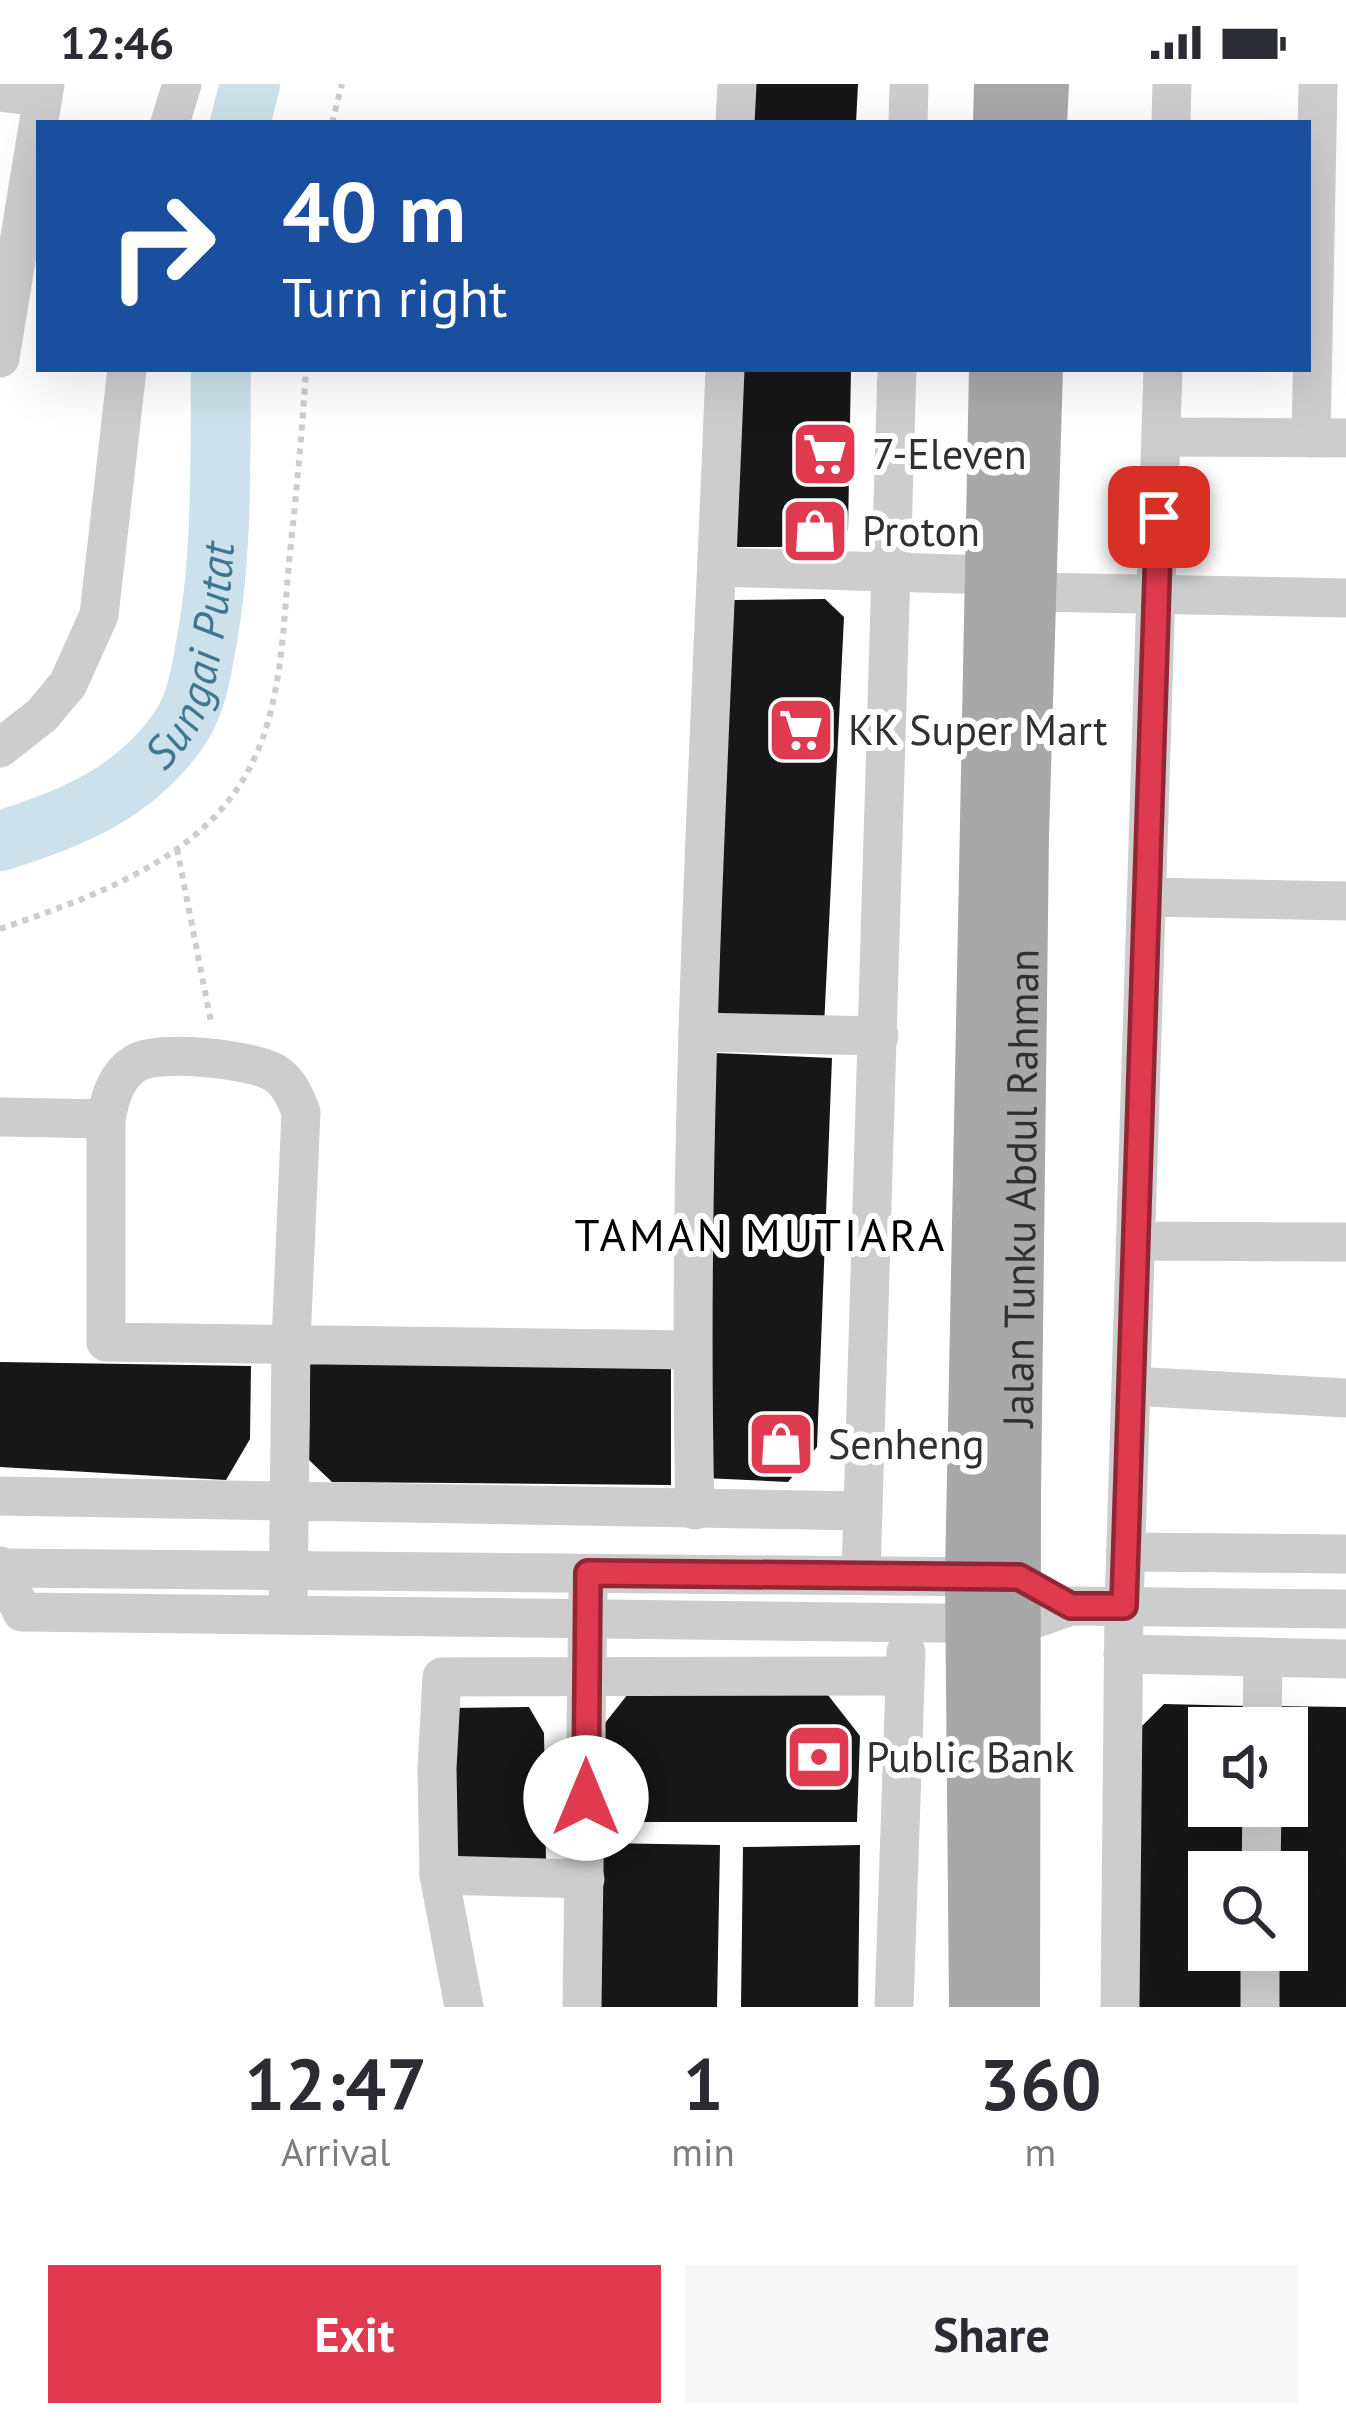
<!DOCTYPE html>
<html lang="en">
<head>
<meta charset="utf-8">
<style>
  body { margin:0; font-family:"PT Sans",sans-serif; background:#f7f7f7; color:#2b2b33; height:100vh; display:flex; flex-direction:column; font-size:45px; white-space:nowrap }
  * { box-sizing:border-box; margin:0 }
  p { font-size:39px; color:#7c7c81 }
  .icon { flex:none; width:66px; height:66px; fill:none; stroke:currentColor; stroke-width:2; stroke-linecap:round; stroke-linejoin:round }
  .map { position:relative; height:1923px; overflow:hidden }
  .drawer { display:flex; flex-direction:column; background:#fff; flex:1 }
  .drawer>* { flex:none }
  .guide { position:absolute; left:36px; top:36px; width:1275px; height:252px; border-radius:0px; box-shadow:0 12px 48px #0002; background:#1a4fa0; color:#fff; overflow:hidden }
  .controls { position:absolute; left:1188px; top:1623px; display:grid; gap:24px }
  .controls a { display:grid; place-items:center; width:120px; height:120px; border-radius:0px; background:#fff; box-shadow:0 12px 48px #0002; font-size:60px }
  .pin { position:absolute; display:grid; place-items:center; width:102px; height:102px; color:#fff; margin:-51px; border-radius:24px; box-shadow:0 6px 18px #0006 }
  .me { position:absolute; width:132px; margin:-66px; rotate:0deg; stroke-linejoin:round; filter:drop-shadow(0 0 9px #0008) }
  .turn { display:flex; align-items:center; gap:42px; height:252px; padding:0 48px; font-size:54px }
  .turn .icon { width:156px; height:156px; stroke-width:2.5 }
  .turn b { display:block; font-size:84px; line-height:102px }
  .eta { display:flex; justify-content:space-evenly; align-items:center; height:204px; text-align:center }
  .eta b { font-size:72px; font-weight:800; line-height:84px }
  .action { display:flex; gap:24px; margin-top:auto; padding:24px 48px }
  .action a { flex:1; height:138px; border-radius:0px; background:#e03a50; color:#fff; font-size:48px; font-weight:800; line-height:138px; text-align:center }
  .action a+a { background:#f7f7f7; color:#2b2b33 }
  .status { display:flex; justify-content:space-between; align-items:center; height:84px; padding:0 60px; background:#fff; direction:ltr }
  .status svg { height:33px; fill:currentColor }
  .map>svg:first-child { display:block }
</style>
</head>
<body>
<div class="status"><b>12:46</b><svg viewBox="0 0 49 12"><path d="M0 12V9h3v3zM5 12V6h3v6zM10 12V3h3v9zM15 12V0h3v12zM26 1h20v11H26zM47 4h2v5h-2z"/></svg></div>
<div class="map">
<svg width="1346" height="1923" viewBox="0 0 1346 1923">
  <rect width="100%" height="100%" fill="#fff"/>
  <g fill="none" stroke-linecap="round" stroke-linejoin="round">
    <g stroke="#cce1eb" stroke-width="60">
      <path d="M240,39l10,-39"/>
      <path id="s1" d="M0,757c72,-22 139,-50 182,-116 15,-24 19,-53 24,-80 17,-91 14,-183 15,-276"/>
    </g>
  </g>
  <g fill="#171717">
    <path d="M749,0h109l-2,39h-109z"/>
    <path d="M738,285h113l-3,161 -26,17h-89z"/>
    <path d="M825,515l19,18 -20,410 -110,-2 15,-425z"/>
    <path d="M715,969l117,5 -15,389 -29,35 -84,-4z"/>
    <path d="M0,1278l251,4 -1,73 -24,41 -226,-13z"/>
    <path d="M310,1280l361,1v120l-339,-3 -23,-22z"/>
    <path d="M628,1610l200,1 32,41 -3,86h-250l-2,-99z"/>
    <path d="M1164,1620l83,2v22h-38v78h38v66h-38v78h37v57h-112l-1,-272z"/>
    <path d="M1264,1622l82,1v300h-82v-57h23v-78h-23v-66h23v-78h-23z"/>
    <path d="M529,1623l15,26 2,129 -94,1 -3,-155z"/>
    <path d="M601,1759l119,2 -3,162h-118z"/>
    <path d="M860,1761l-2,162h-117l2,-160z"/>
  </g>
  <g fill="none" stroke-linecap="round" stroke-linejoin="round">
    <g stroke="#cdcdcd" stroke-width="6" stroke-dasharray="6 6" stroke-linecap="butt">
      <path d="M332,39l10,-39"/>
      <path d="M177,765l34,173"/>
      <path d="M0,845c83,-29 182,-62 235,-137 47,-66 47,-152 54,-230 7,-64 13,-129 17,-193"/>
    </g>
    <g stroke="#cdcdcd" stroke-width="39">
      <path d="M0,8l40,5"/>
      <path d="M170,39l12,-39"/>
      <path d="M735,39l2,-39"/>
      <path d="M908,39l1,-39"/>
      <path d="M1171,39l1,-39"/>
      <path d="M0,274l45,-274"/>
      <path d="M1161,353l185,1"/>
      <path d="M1311,354l7,-354"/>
      <path d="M717,483l272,8"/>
      <path d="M1034,508l312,6"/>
      <path d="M0,664l42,-33 26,-31 31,-69 28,-246"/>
      <path d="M1147,813l199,4"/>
      <path d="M698,948l181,4"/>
      <path d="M0,1033l106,2"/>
      <path d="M1135,1157l211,1"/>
      <path d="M1131,1302l215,12"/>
      <path d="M0,1412l863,15"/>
      <path d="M695,1426c-9,-380 15,-761 30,-1141"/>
      <path d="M1126,1468l220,2"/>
      <path d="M0,1482l22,46 997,12 52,-18 275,3"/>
      <path d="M1,1484l997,9"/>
      <path d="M861,1491l36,-1206"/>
      <path d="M288,1531l3,-273 10,-230c-6,-15 -12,-30 -26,-39 -23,-14 -117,-24 -139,-10 -20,12 -26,34 -30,56v223l585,8"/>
      <path d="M1123,1570l223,5"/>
      <path d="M1262,1644l1,-71"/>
      <path d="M1261,1788l1,-66"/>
      <path d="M439,1791l146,4"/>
      <path d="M464,1923l-25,-132 -2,-107 5,-91 463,-1"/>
      <path d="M582,1923l6,-415"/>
      <path d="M894,1923l12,-355"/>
      <path d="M1120,1923l4,-401 39,-1237"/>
      <path d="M1260,1923v-57"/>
    </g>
    <g stroke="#a8a8a8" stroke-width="48">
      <path d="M997,39l1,-39"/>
      <path d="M1043,39l2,-39"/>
      <path d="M973,1923l-4,-431 24,-1207"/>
      <path id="s2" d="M1016,1923l1,-512 8,-659 14,-467"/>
    </g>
  </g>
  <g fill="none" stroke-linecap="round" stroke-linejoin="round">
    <g stroke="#922634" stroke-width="30">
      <path id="route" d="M586,1714l2,-225 431,4 52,29h53l35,-1089"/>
    </g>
    <use href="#route" stroke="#e03a50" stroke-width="21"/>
  </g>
  <defs>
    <g id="supermarket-square" transform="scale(3.45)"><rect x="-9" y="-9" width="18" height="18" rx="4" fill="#e03a50" stroke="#fff"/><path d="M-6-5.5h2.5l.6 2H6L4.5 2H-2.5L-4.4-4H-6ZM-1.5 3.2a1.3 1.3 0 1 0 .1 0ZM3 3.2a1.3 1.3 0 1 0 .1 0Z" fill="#fff"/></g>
    <g id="shop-square" transform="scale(3.45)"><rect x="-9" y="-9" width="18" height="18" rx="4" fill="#e03a50" stroke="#fff"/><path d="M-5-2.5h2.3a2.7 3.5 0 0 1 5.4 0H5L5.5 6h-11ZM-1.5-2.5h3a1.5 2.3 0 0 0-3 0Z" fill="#fff"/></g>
    <g id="bank-square" transform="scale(3.45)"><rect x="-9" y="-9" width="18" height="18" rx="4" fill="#e03a50" stroke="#fff"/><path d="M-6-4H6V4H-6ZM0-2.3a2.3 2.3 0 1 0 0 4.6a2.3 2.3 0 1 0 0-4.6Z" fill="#fff"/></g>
  </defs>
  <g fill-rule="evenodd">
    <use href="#supermarket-square" x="825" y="370"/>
    <use href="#shop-square" x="815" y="447"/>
    <use href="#supermarket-square" x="801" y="646"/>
    <use href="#shop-square" x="781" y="1360"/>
    <use href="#bank-square" x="819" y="1673"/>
  </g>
  <g text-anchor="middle" stroke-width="12" stroke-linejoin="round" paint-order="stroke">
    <g font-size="42" fill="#303030" stroke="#fff" text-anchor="start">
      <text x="872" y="385">7-Eleven</text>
      <text x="862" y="462">Proton</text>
      <text x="848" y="661">KK Super Mart</text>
      <text x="828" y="1375">Senheng</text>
      <text x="866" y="1688">Public Bank</text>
    </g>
    <g font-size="42" fill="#303030" stroke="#fff">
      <text dy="15" stroke="none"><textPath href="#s2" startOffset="819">Jalan Tunku Abdul Rahman</textPath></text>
    </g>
    <g font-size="45" font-style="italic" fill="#407690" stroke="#fff">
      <text dy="16" stroke="none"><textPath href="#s1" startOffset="291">Sungai Putat</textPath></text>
    </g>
    <g font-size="45" letter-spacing="3" fill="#000" stroke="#fff">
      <text x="761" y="1167">TAMAN MUTIARA</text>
    </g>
  </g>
</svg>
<div class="controls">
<a><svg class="icon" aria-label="sound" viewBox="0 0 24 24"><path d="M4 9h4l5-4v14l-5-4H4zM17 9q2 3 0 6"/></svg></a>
<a><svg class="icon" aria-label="search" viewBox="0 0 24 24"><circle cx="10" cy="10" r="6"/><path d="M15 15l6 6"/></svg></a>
</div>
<div class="pin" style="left:1159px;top:433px;background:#d93025"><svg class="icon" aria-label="arrive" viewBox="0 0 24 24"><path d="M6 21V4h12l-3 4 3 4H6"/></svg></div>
<svg class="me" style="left:586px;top:1714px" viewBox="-20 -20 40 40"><circle r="19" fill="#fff"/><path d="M0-13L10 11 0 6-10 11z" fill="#e03a50"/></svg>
<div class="guide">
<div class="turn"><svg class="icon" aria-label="right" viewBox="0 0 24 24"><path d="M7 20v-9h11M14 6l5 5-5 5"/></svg><div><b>40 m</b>Turn right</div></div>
</div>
</div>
<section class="drawer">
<div class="eta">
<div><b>12:47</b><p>Arrival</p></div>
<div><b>1</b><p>min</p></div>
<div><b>360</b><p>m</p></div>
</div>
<div class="action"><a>Exit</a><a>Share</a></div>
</section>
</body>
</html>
